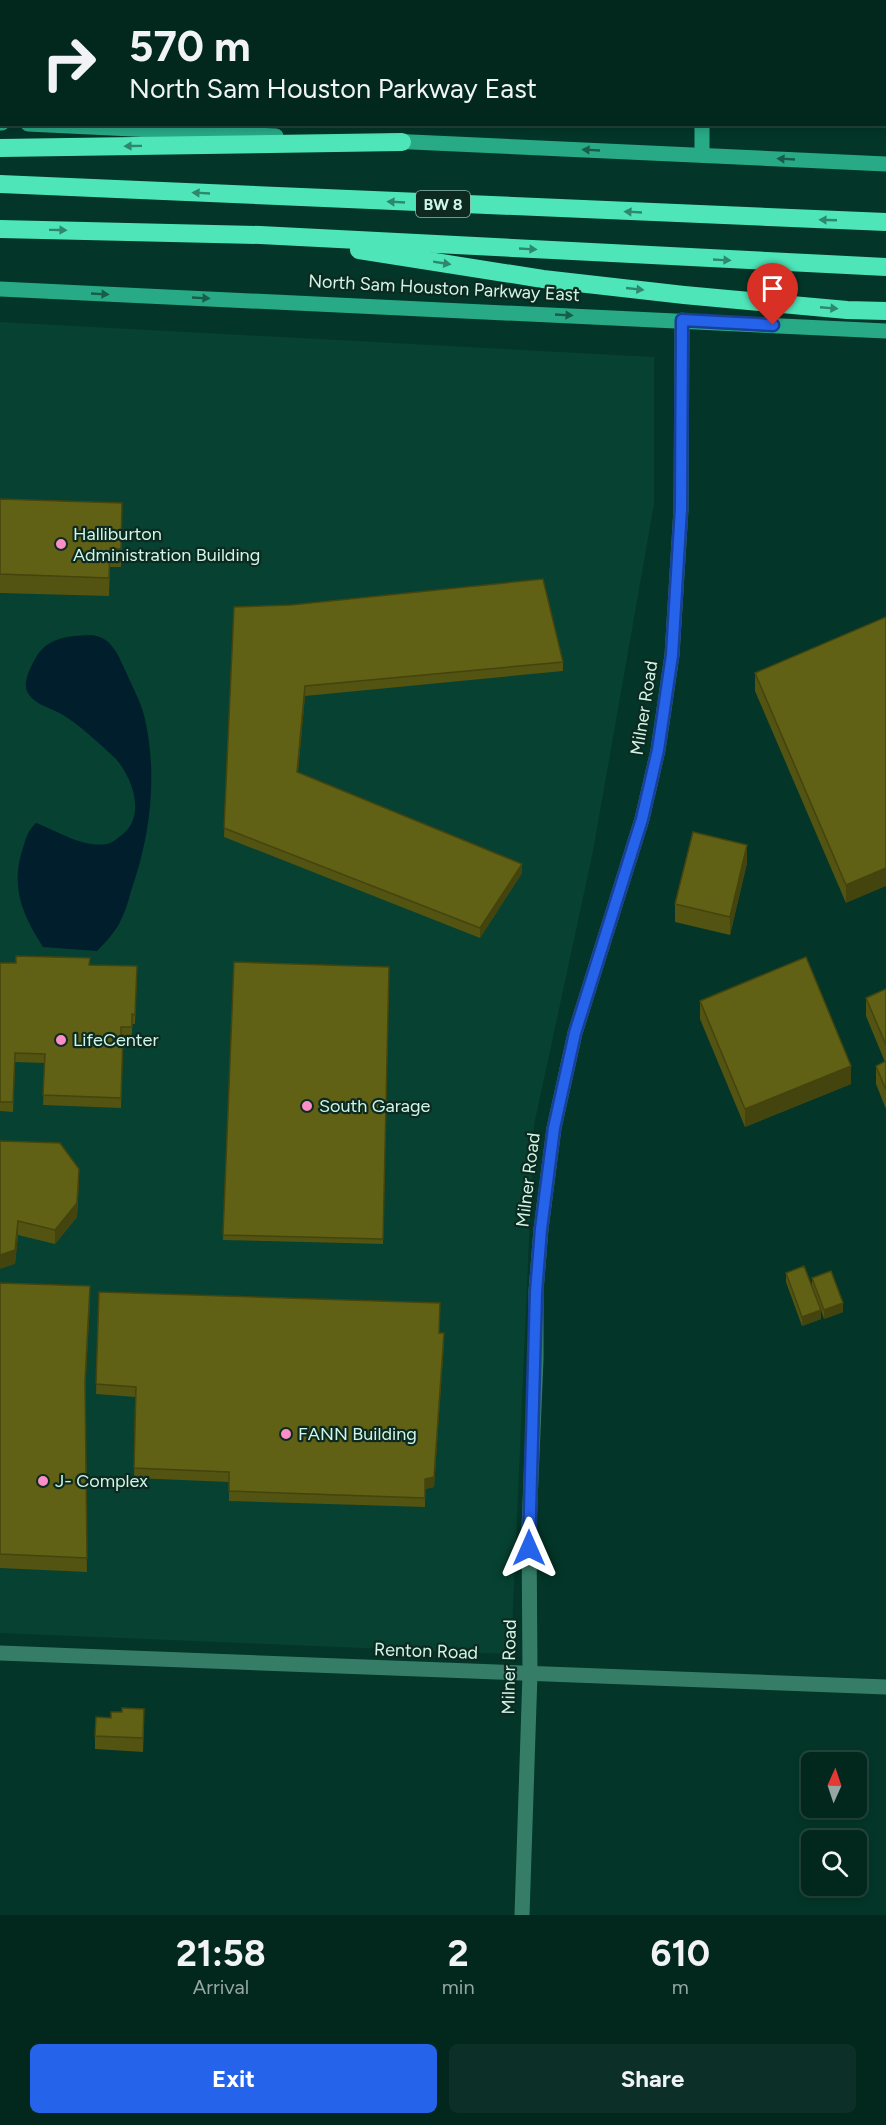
<!DOCTYPE html>
<html lang="en">
<head>
<meta charset="utf-8">
<style>
  body { margin:0; font-family:Figtree,sans-serif; background:#0c3027; color:#f1f3f6; height:100vh; display:flex; flex-direction:column; font-size:22px; white-space:nowrap }
  * { box-sizing:border-box; margin:0 }
  p { font-size:20px; color:#96a6a4 }
  .icon { flex:none; width:33px; height:33px; fill:none; stroke:currentColor; stroke-width:2; stroke-linecap:round; stroke-linejoin:round }
  .map { position:relative; height:1915px; overflow:hidden }
  .details { display:flex; flex-direction:column; background:#02281e; flex:1 }
  .details>* { flex:none }
  .hud { position:absolute; left:0px; top:0px; width:886px; height:126px; box-shadow:0 3px 9px #0003,0 0 0 2px #23443c; background:#02281e; color:#f1f3f6; overflow:hidden }
  .needle { width:39px; rotate:3deg }
  .controls { position:absolute; left:801px; top:1752px; display:grid; gap:12px }
  .controls a { display:grid; place-items:center; width:66px; height:66px; border-radius:9px; background:#02281e; box-shadow:0 3px 9px #0003,0 0 0 2px #23443c; font-size:30px }
  .pin { position:absolute; display:grid; place-items:center; width:51px; height:51px; color:#fff; margin:-62px -26px; border-radius:50% 50% 50% 0; rotate:-45deg; box-shadow:0 0 6px #0007 }
  .pin .icon { rotate:45deg }
  .me { position:absolute; width:66px; margin:-33px; rotate:0deg; stroke-linejoin:round; filter:drop-shadow(0 0 4px #0008) }
  .turn { display:flex; align-items:center; gap:21px; height:126px; padding:0 30px; font-size:27px }
  .turn .icon { width:78px; height:78px; stroke-width:2.5 }
  .turn b { display:block; font-size:42px; line-height:51px }
  .eta { display:flex; justify-content:space-evenly; align-items:center; height:102px; text-align:center }
  .eta b { font-size:36px; font-weight:700; line-height:42px }
  .action { display:flex; gap:12px; margin-top:auto; padding:12px 30px }
  .action a { flex:1; height:69px; border-radius:9px; background:#2563eb; color:#fff; font-size:24px; font-weight:700; line-height:69px; text-align:center }
  .action a+a { background:#0c3027; color:#f1f3f6 }
  .map>svg:first-child { display:block }
</style>
</head>
<body>
<div class="map">
<svg width="886" height="1915" viewBox="0 0 886 1915">
  <rect width="100%" height="100%" fill="#033628"/>
  <path fill="#074131" d="M0,322l654,35v147l-61,347 -59,274 -23,529 -511,-21z"/>
  <path fill="#001e2c" d="M91,635c21,2 27,20 35,37 6,14 14,28 18,43 14,58 7,120 -13,176 -3,12 -7,24 -13,35 -6,9 -13,17 -21,25l-54,-4c-21,-33 -33,-61 -20,-99 3,-10 5,-18 13,-25 22,8 46,25 71,21 4,-1 9,-4 12,-7 28,-18 15,-57 -3,-78 -15,-14 -35,-33 -53,-44 -11,-7 -28,-10 -35,-22 -6,-9 2,-25 7,-34 12,-22 33,-23 56,-24z"/>
  <g fill="none" stroke-linecap="round" stroke-linejoin="round">
    <g stroke="#367d67" stroke-width="15">
      <path d="M0,1653l886,34"/>
      <path d="M522,1915l8,-241 -1,-147 7,-168v-68l5,-62 13,-101 21,-95 67,-214 16,-69 14,-95 9,-146 1,-189"/>
    </g>
    <g stroke="#28aa87" stroke-width="15">
      <path d="M705,2v-2"/>
      <path d="M0,123h2"/>
      <path d="M28,124l248,12"/>
      <path d="M390,141l496,23"/>
      <path d="M702,155v-31"/>
      <path d="M0,289l886,42"/>
    </g>
    <g stroke="#4ee6b9" stroke-width="18">
      <path d="M0,148l402,-6"/>
      <path d="M0,184l886,38"/>
      <path d="M0,229l260,6 626,32"/>
      <path d="M359,250l184,29 141,16 163,15 39,1"/>
    </g>
  </g>
  <g fill="#535312">
    <path d="M0,499l122,22 -1,46h-11l-1,29 -109,-3z"/>
    <path d="M234,607l329,55v9l-258,25 -7,76 224,101 -42,65 -256,-101z"/>
    <path d="M886,617l-40,286 -91,-212v-18z"/>
    <path d="M747,863l-17,72 -55,-13v-18z"/>
    <path d="M234,962l155,5 -6,277 -160,-4z"/>
    <path d="M0,963l137,3 -2,58h-3v12h-9l-2,72 -78,-3 2,-42 -30,-1 -2,50 -13,-1z"/>
    <path d="M886,989v120l-10,-25v-18l9,-4 -19,-46v-18z"/>
    <path d="M700,1001l151,83 -106,43 -45,-108z"/>
    <path d="M0,1141l79,42 -2,34 -22,27 -37,-9 -3,29z"/>
    <path d="M786,1273l26,14v-9l31,34 -19,7 -3,-9v9l-19,7 -16,-44z"/>
    <path d="M0,1283l90,17 -5,92 2,180 -87,-4z"/>
    <path d="M99,1292l340,41 5,10 -10,144 -9,2v18l-196,-6v-19l-95,-4 1,-81 -39,-3z"/>
    <path d="M144,1723l-1,29 -48,-3v-13z"/>
  </g>
  <g fill="#44440f">
    <path d="M305,686v10l-8,85v-9z"/>
    <path d="M747,845v18l-17,72v-18z"/>
    <path d="M522,864v9l-42,65v-10z"/>
    <path d="M886,868v18l-40,17v-18z"/>
    <path d="M851,1066v18l-106,43v-18z"/>
    <path d="M79,1169l-2,48 -22,27v-14z"/>
    <path d="M18,1221v14l-3,29 -15,5v-14z"/>
    <path d="M90,1286v14l-5,95v-14z"/>
    <path d="M843,1303v9l-19,7v-9z"/>
    <path d="M821,1310v9l-19,7v-9z"/>
    <path d="M444,1333l-10,154 -9,2v-10z"/>
  </g>
  <g fill="#616115" stroke="#44440f" stroke-width="1.5">
    <path d="M0,499l122,4 -1,46 -11,-1 -1,30 -109,-4z"/>
    <path d="M543,579l20,83 -258,24 -8,86 225,92 -42,64 -256,-100 10,-221 57,-2z"/>
    <path d="M886,617v251l-40,17 -91,-212z"/>
    <path d="M693,832l54,13 -17,72 -55,-13z"/>
    <path d="M16,956l74,2 -1,7 48,1 -2,49 -3,-1v13h-11v8h2l-2,63 -78,-3 2,-41 -30,-1 -2,49h-13v-139h16z"/>
    <path d="M806,957l45,109 -106,43 -45,-108z"/>
    <path d="M234,962l155,5 -6,272 -160,-4z"/>
    <path d="M886,989v56l-20,-47z"/>
    <path d="M886,1061v29l-10,-24z"/>
    <path d="M0,1141l60,2 19,26 -2,34 -22,27 -37,-9 -3,29 -15,5z"/>
    <path d="M804,1266l17,44 -19,7 -16,-44z"/>
    <path d="M831,1271l12,32 -19,7 -12,-32z"/>
    <path d="M0,1283l90,3 -5,95 2,177 -87,-4z"/>
    <path d="M99,1292l341,11 -1,30h5l-10,144 -9,2v19l-196,-7v-19l-95,-4 2,-81 -40,-3z"/>
    <path d="M122,1708l22,1 -1,29 -48,-2 1,-19 15,1v-6h11z"/>
  </g>
  <defs><path id="oneway-solid" d="M-6-.8H1V-3.2L6.5 0L1 3.2V.8H-6Z" transform="scale(1.5)"/></defs>
  <g fill="#2e886c">
    <use href="#oneway-solid" transform="translate(133 146) rotate(179)"/>
    <use href="#oneway-solid" transform="translate(201 193) rotate(-177)"/>
    <use href="#oneway-solid" transform="translate(396 202) rotate(-177)"/>
    <use href="#oneway-solid" transform="translate(633 212) rotate(-177)"/>
    <use href="#oneway-solid" transform="translate(828 220) rotate(-178)"/>
    <use href="#oneway-solid" transform="translate(58 230) rotate(1)"/>
    <use href="#oneway-solid" transform="translate(528 249) rotate(3)"/>
    <use href="#oneway-solid" transform="translate(722 260) rotate(3)"/>
    <use href="#oneway-solid" transform="translate(442 263) rotate(9)"/>
    <use href="#oneway-solid" transform="translate(635 289) rotate(6)"/>
    <use href="#oneway-solid" transform="translate(829 308) rotate(5)"/>
  </g>
  <g fill="#185d49">
    <use href="#oneway-solid" transform="translate(591 150) rotate(-177)"/>
    <use href="#oneway-solid" transform="translate(786 159) rotate(-177)"/>
    <use href="#oneway-solid" transform="translate(100 294) rotate(3)"/>
    <use href="#oneway-solid" transform="translate(201 298) rotate(3)"/>
    <use href="#oneway-solid" transform="translate(564 315) rotate(3)"/>
  </g>
  <g fill="none" stroke-linecap="round" stroke-linejoin="round">
    <g stroke="#184099" stroke-width="15">
      <path id="route" d="M529,1548l7,-256 5,-63 13,-101 21,-95 67,-214 16,-69 14,-95 9,-146 1,-189 91,5"/>
    </g>
    <use href="#route" stroke="#2563eb" stroke-width="10"/>
  </g>
  <g fill="#fb8fc5" stroke="#0d2920" stroke-width="2">
    <circle cx="61" cy="544" r="6"/>
    <circle cx="61" cy="1040" r="6"/>
    <circle cx="307" cy="1106" r="6"/>
    <circle cx="286" cy="1434" r="6"/>
    <circle cx="43" cy="1481" r="6"/>
  </g>
  <g text-anchor="middle" stroke-width="4.5" stroke-linejoin="round" paint-order="stroke">
    <rect fill="#0d2920" stroke="#94b9ab" stroke-width="1.5" x="416" y="191" width="54" height="26" rx="4.5"/>
    <g font-size="16" font-weight="bold" fill="#cef7e7">
      <text x="443" y="210">BW 8</text>
    </g>
    <g font-size="18" fill="#cef7e7" stroke="#0d2920">
      <text transform="translate(444 288) rotate(3)" y="6">North Sam Houston Parkway East</text>
      <text transform="translate(644 708) rotate(-81)" y="6">Milner Road</text>
      <text transform="translate(528 1180) rotate(-83)" y="6">Milner Road</text>
      <text transform="translate(426 1651) rotate(2)" y="6">Renton Road</text>
      <text transform="translate(509 1667) rotate(-89)" y="6">Milner Road</text>
    </g>
    <g font-size="18" fill="#cef7e7" stroke="#0d2920" text-anchor="start">
      <text x="73" y="540">Halliburton<tspan x="73" dy="21">Administration Building</tspan></text>
      <text x="73" y="1046">LifeCenter</text>
      <text x="319" y="1112">South Garage</text>
      <text x="298" y="1440">FANN Building</text>
      <text x="55" y="1487">J- Complex</text>
    </g>
  </g>
</svg>
<div class="controls">
<a><svg class="needle" viewBox="-14 -14 28 28"><path d="M0-13l5 13h-10z" fill="#e53935"/><path d="M0 13l5-13h-10z" fill="#96a6a4"/></svg></a>
<a><svg class="icon" aria-label="search" viewBox="0 0 24 24"><circle cx="10" cy="10" r="6"/><path d="M15 15l6 6"/></svg></a>
</div>
<div class="pin" style="left:773px;top:325px;background:#d93025"><svg class="icon" aria-label="arrive" viewBox="0 0 24 24"><path d="M6 21V4h12l-3 4 3 4H6"/></svg></div>
<svg class="me" style="left:529px;top:1548px" viewBox="-20 -20 40 40"><path d="M0-17L14 15 0 8-14 15z" fill="#2563eb" stroke="#fff" stroke-width="4"/></svg>
<div class="hud">
<div class="turn"><svg class="icon" aria-label="right" viewBox="0 0 24 24"><path d="M7 20v-9h11M14 6l5 5-5 5"/></svg><div><b>570 m</b>North Sam Houston Parkway East</div></div>
</div>
</div>
<section class="details">
<div class="eta">
<div><b>21:58</b><p>Arrival</p></div>
<div><b>2</b><p>min</p></div>
<div><b>610</b><p>m</p></div>
</div>
<div class="action"><a>Exit</a><a>Share</a></div>
</section>
</body>
</html>
